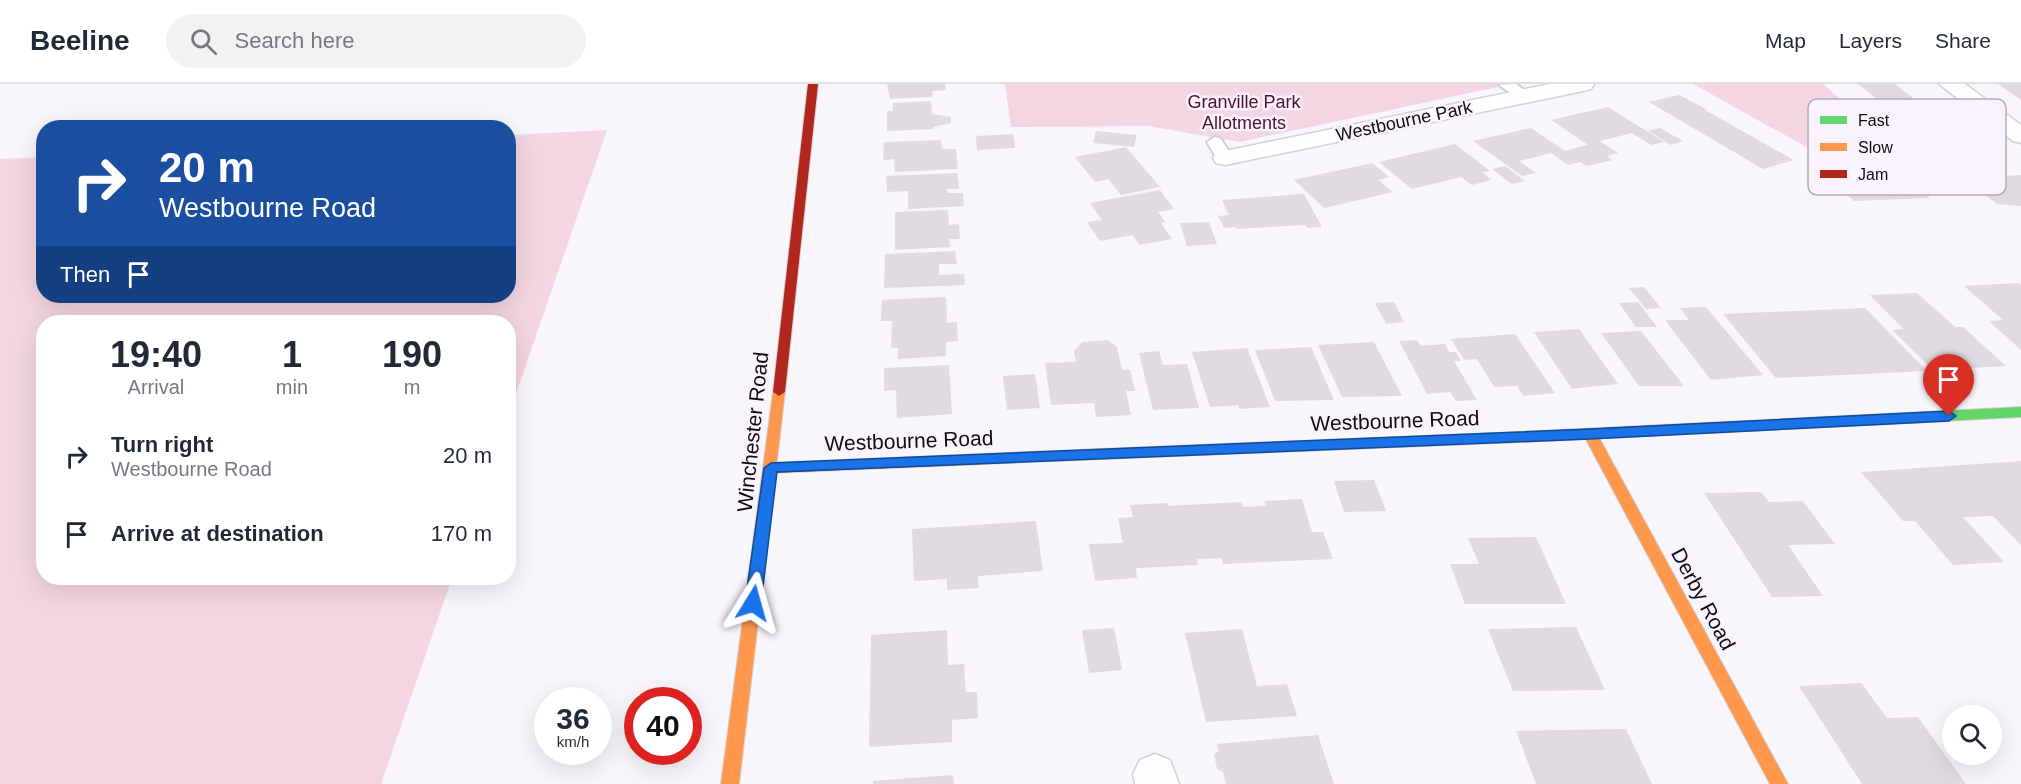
<!DOCTYPE html>
<html lang="en">
<head>
<meta charset="utf-8">
<style>
  body { margin:0; font-family:Helvetica,sans-serif; background:#f2f2f3; color:#1f2937; height:100vh; display:flex; flex-direction:column; font-size:22px; white-space:nowrap }
  * { box-sizing:border-box; margin:0 }
  p { font-size:20px; color:#747a83 }
  .icon { flex:none; width:33px; height:33px; fill:none; stroke:currentColor; stroke-width:2; stroke-linecap:round; stroke-linejoin:round }
  .map { position:relative; flex:1; overflow:hidden }
  .side { position:absolute; left:36px; top:231px; width:480px; height:270px; display:flex; flex-direction:column; background:#fff; border-radius:24px; box-shadow:0 6px 24px #0002 }
  .side>* { flex:none }
  .banner { position:absolute; left:36px; top:36px; width:480px; height:183px; border-radius:24px; box-shadow:0 6px 24px #0002; background:#1a4fa0; color:#fff; overflow:hidden }
  .buttons { position:absolute; left:1942px; top:621px; display:grid; gap:12px }
  .buttons a { display:grid; place-items:center; width:60px; height:60px; border-radius:50%; background:#fff; box-shadow:0 6px 24px #0002; font-size:30px }
  .speed { position:absolute; left:534px; top:603px; display:flex; gap:12px; font-size:30px; font-weight:700; text-align:center }
  .speed>* { display:grid; place-content:center; width:78px; height:78px; border-radius:50%; background:#fff; box-shadow:0 6px 24px #0002; line-height:1 }
  .speed small { font-size:15px; font-weight:400 }
  .speed .limit { border:9px solid #d22; background:#fff; color:#111 }
  .pin { position:absolute; display:grid; place-items:center; width:51px; height:51px; color:#fff; margin:-62px -26px; border-radius:50% 50% 50% 0; rotate:-45deg; box-shadow:0 0 6px #0007 }
  .pin .icon { rotate:45deg }
  .me { position:absolute; width:66px; margin:-33px; rotate:8deg; stroke-linejoin:round; filter:drop-shadow(0 0 4px #0008) }
  .turn { display:flex; align-items:center; gap:21px; height:126px; padding:0 24px; font-size:27px }
  .turn .icon { width:78px; height:78px; stroke-width:2.5 }
  .turn b { display:block; font-size:42px; line-height:51px }
  .then { display:flex; align-items:center; height:57px; padding:0 24px; background:#0003; gap:12px; font-size:22px }
  .eta { display:flex; justify-content:space-evenly; align-items:center; height:102px; text-align:center }
  .eta b { font-size:36px; font-weight:800; line-height:42px }
  ul { padding:0; list-style:none }
  li { display:flex; align-items:center; gap:18px; height:78px; padding:0 24px }
  li div { flex:1 }
  li b { display:block; font-size:22px }
  li em { font-style:normal }
  header { display:flex; align-items:center; gap:36px; box-sizing:border-box; height:84px; padding:0 30px; background:#fff; border-bottom:2px solid #e0e1e3 }
  header strong { font-size:28px }
  nav { display:flex; gap:33px; margin-inline-start:auto; font-size:21px }
  .search { width:420px; height:54px; background:#f2f2f3; display:flex; align-items:center; gap:15px; box-sizing:border-box; padding:0 21px; border-radius:33px; color:#747a83; font-size:22px }
  .map>svg:first-child { display:block }
</style>
</head>
<body>
<header>
<strong>Beeline</strong>
<div class="search"><svg class="icon" aria-label="search" viewBox="0 0 24 24"><circle cx="10" cy="10" r="6"/><path d="M15 15l6 6"/></svg>Search here</div>
<nav><a>Map</a><a>Layers</a><a>Share</a></nav>
</header>
<div class="map">
<svg width="2021" height="700" viewBox="0 0 2021 700">
  <rect width="100%" height="100%" fill="#f8f5fb"/>
  <g fill="#f3d6e1">
    <path d="M1005,0h507l-273,58 -91,-16 -137,1z"/>
    <path d="M1693,0h130l15,13 -2,25 48,32 -58,4z"/>
    <path d="M607,46l-98,284 -1,-92h-464v256h408l-71,206h-381v-625l43,-2 1,139h464l1,-161z"/>
  </g>
  <g fill="#e0dbe0">
    <path d="M887,0h58l1,6 -14,1 1,6 -43,2z"/>
    <path d="M1858,0h37l46,36 -43,1 -16,-13h6z"/>
    <path d="M1998,0h23v16z"/>
    <path d="M1679,11l29,15h-3l89,50 -31,9 -114,-67z"/>
    <path d="M931,17l1,13 19,3v6l-18,4 1,2 -47,2v-20h6v-8z"/>
    <path d="M1608,23l56,35 -13,3 -19,-12 -32,8 18,12 -11,3 6,4 -26,6 -7,-4 -12,3 -17,-12 -32,8 17,12 -14,3 -49,-35 58,-13 34,23 13,-4 10,-2 -37,-25z"/>
    <path d="M1660,44l23,13 -12,4 -23,-14z"/>
    <path d="M1096,47l41,4 -3,12 -41,-4z"/>
    <path d="M1013,50l2,14 -38,2 -1,-14z"/>
    <path d="M941,56l1,9h14l2,20 -63,3 -1,-13 -11,1 1,-18z"/>
    <path d="M1455,60l35,27 -8,1 9,8 -19,5 -11,-8 -49,12 -33,-27z"/>
    <path d="M1126,63l34,40 -39,8 -13,-16 -13,3 -20,-25z"/>
    <path d="M1372,79l17,14 -11,3 15,12 -69,16 -30,-28z"/>
    <path d="M1505,82l20,15 -13,3 -20,-15z"/>
    <path d="M957,89l2,16h-12l1,4h15l1,13 -56,3v-18l-21,1 -1,-16z"/>
    <path d="M1863,90h39l28,24 -76,3 -26,-24z"/>
    <path d="M2021,91v31l-24,-2 -26,-20 24,-4 -5,-3z"/>
    <path d="M1160,106l14,19 -16,3 7,10 -4,1 11,16 -32,6 -8,-10 -32,6 -13,-19 15,-2 -12,-17z"/>
    <path d="M1304,110l18,33 -15,1 -2,-3 -69,4 -1,-2 -11,1 -6,-12 11,-1 -7,-15z"/>
    <path d="M948,126l1,15 10,-1 1,15h-11l1,8 -55,3v-38z"/>
    <path d="M1209,138l8,22 -30,2 -7,-23z"/>
    <path d="M955,167l2,13h-18v11l25,-1 1,11 -81,3 1,-34z"/>
    <path d="M2018,199l3,2v65l-32,-29 14,-1 -39,-34z"/>
    <path d="M1644,203l17,21 -15,1 -17,-21z"/>
    <path d="M1917,209l38,34h8l43,39 -73,4 -41,-40 12,-1 -34,-34z"/>
    <path d="M946,213l1,26 10,-1 1,19 -12,1v14l-48,3v-11h-7l1,-27h-11l1,-21z"/>
    <path d="M1394,218l10,20 -18,2 -11,-21z"/>
    <path d="M1638,218l19,25h-21l-17,-24z"/>
    <path d="M1706,223l57,68 -52,5 -46,-60h24l-9,-12z"/>
    <path d="M1865,224l62,63 -151,7 -53,-64z"/>
    <path d="M1579,245l39,55 -46,5 -38,-57z"/>
    <path d="M1641,247l43,55h-45l-38,-53z"/>
    <path d="M1515,250l40,59 -32,3 -6,-10 -23,1 -17,-28 -13,1 -13,-21z"/>
    <path d="M1108,256l9,7 5,23 8,-1 5,22h-9l5,24 -35,2 -2,-14 -43,2 -6,-42 31,-1 -2,-11 8,-9z"/>
    <path d="M1417,256l4,6 24,-2 4,8h7l5,9h-7l23,39 -21,1 -6,-9 -23,2 -28,-53z"/>
    <path d="M1374,258l28,54 -60,1 -24,-52z"/>
    <path d="M1311,263l23,53 -59,1 -20,-51z"/>
    <path d="M1247,264l23,59 -31,2 -1,-4 -28,2 -18,-55z"/>
    <path d="M1159,267l4,14 24,-1 12,44 -46,2 -14,-57z"/>
    <path d="M949,281l3,49 -55,4 -1,-28 -12,1v-23z"/>
    <path d="M1035,290l5,34 -33,2 -4,-34z"/>
    <path d="M2021,377v84l-28,-29 -30,1 41,45 -51,3 -38,-44h-12l-42,-49z"/>
    <path d="M1374,396l12,31 -42,1 -10,-31z"/>
    <path d="M1761,408l8,10 34,-1 32,43 -47,1 35,51 -51,1 -68,-104z"/>
    <path d="M1302,415l10,33h11l10,27 -110,5 -1,-6 -25,1 1,6 -62,3 1,10 -42,3 -6,-37 34,-1 -5,-25 15,-1 -3,-12 37,-2 1,3 73,-4 2,5 23,-1 -2,-5z"/>
    <path d="M1036,437l7,50 -65,5 1,12 -32,2v-11l-33,2 -2,-52z"/>
    <path d="M1536,453l30,67h-101l-15,-40h29l-11,-26z"/>
    <path d="M1576,543l29,63 -92,1 -25,-62z"/>
    <path d="M1114,544l8,42 -33,3 -7,-43z"/>
    <path d="M1242,545l15,57 30,-2 10,32 -91,6 -21,-89z"/>
    <path d="M947,546l1,35 16,-1 2,28h11l1,26 -26,2v22l-83,5 2,-112z"/>
    <path d="M1861,599l26,35 31,-1 48,67h-104l-63,-98z"/>
    <path d="M1626,645l26,55h-116l-20,-53z"/>
    <path d="M1318,651l16,49h-108l-3,-12 -6,-3 -3,-15 5,-3 -2,-7z"/>
    <path d="M953,691l1,9h-81v-3z"/>
  </g>
  <g fill="none" stroke-linecap="round" stroke-linejoin="round">
    <g stroke="#d3d0d6" stroke-width="4">
      <g id="lane">
        <path d="M1516,0l16,12 -3,3h-10l-20,-14z"/>
        <path d="M1215,53l6,2 12,19 -2,4 -6,1 -6,-1 -12,-20z"/>
      </g>
    </g>
    <g stroke="#d3d0d6" stroke-width="3">
      <g id="street">
        <path d="M1550,0h44l-3,5 -8,2 -358,74 -9,-2 -3,-5 3,-5 9,-2z"/>
        <path d="M1939,0h26l56,41v18l-8,-2z"/>
        <path d="M1155,670l15,6 9,24h-44l-2,-10 7,-14z"/>
      </g>
    </g>
    <g stroke="#d3d0d6" stroke-width="2">
      <path id="fast" d="M2021,323v10l-115,6 -7,-5 7,-5z"/>
    </g>
    <g stroke="#d3d0d6" stroke-width="2">
      <g id="slow">
        <path d="M779,304l6,4 -46,392h-18l52,-392z"/>
        <path d="M1590,345l7,5 191,350h-18l-187,-350z"/>
        <path d="M1520,348l7,5 -7,5 -492,20 -7,-5 7,-5z"/>
      </g>
    </g>
    <g stroke="#d3d0d6" stroke-width="2">
      <g id="jam">
        <path d="M808,0h10l-33,308 -6,4 -6,-4z"/>
        <path d="M1906,329l7,5 -7,5 -386,19 -7,-5 7,-5z"/>
        <path d="M1028,368l7,5 -7,5 -257,11 -7,-5 7,-5z"/>
      </g>
    </g>
    <use href="#lane" fill="#fefefe" fill-rule="evenodd"/>
    <use href="#street" fill="#fefefe" fill-rule="evenodd"/>
    <use href="#fast" fill="#63d668" fill-rule="evenodd"/>
    <use href="#slow" fill="#ff974d" fill-rule="evenodd"/>
    <use href="#jam" fill="#b3261e" fill-rule="evenodd"/>
  </g>
  <path fill="#1a73e8" stroke="#114b97" stroke-width="1.5" d="M1949,327l7,5 -7,5 -359,18 -813,33 -16,131 -8,6 -8,-6 19,-135 7,-5 819,-34z"/>
  <g text-anchor="middle" stroke-width="5" stroke-linejoin="round" paint-order="stroke">
    <g font-size="18" fill="#51102d" stroke="#f8f3fd">
      <text x="1244" y="24">Granville Park<tspan x="1244" dy="21">Allotments</tspan></text>
    </g>
    <g font-size="18" fill="#100d12" stroke="#f8f3fd">
      <text transform="translate(1404 37) rotate(-12)" y="6">Westbourne Park</text>
    </g>
    <g font-size="21" fill="#100d12" stroke="#f8f3fd">
      <text transform="translate(1395 337) rotate(-2)" y="7">Westbourne Road</text>
      <text transform="translate(753 348) rotate(-84)" y="7">Winchester Road</text>
      <text transform="translate(909 357) rotate(-2)" y="7">Westbourne Road</text>
      <text transform="translate(1703 515) rotate(62)" y="7">Derby Road</text>
    </g>
  </g>
  <rect x="1808" y="15" width="198" height="96" rx="9" fill="#f8f3fd" stroke="#b2aeb6" stroke-width="1.5"/>
  <rect x="1820" y="32" width="27" height="8" fill="#63d668"/>
  <rect x="1820" y="59" width="27" height="8" fill="#ff974d"/>
  <rect x="1820" y="86" width="27" height="8" fill="#b3261e"/>
  <g font-size="16" fill="#100d12">
    <text x="1858" y="42">Fast</text>
    <text x="1858" y="69">Slow</text>
    <text x="1858" y="96">Jam</text>
  </g>
</svg>
<div class="buttons">
<a><svg class="icon" aria-label="search" viewBox="0 0 24 24"><circle cx="10" cy="10" r="6"/><path d="M15 15l6 6"/></svg></a>
</div>
<div class="speed"><div>36<small>km/h</small></div><div class="limit">40</div></div>
<div class="pin" style="left:1949px;top:332px;background:#d93025"><svg class="icon" aria-label="arrive" viewBox="0 0 24 24"><path d="M6 21V4h12l-3 4 3 4H6"/></svg></div>
<svg class="me" style="left:753px;top:519px" viewBox="-20 -20 40 40"><path d="M0-17L14 15 0 8-14 15z" fill="#1a73e8" stroke="#fff" stroke-width="4"/></svg>
<div class="banner">
<div class="turn"><svg class="icon" aria-label="right" viewBox="0 0 24 24"><path d="M7 20v-9h11M14 6l5 5-5 5"/></svg><div><b>20 m</b>Westbourne Road</div></div>
<div class="then">Then<svg class="icon" aria-label="arrive" viewBox="0 0 24 24"><path d="M6 21V4h12l-3 4 3 4H6"/></svg></div>
</div>
<section class="side">
<div class="eta">
<div><b>19:40</b><p>Arrival</p></div>
<div><b>1</b><p>min</p></div>
<div><b>190</b><p>m</p></div>
</div>
<ul>
<li><svg class="icon" aria-label="right" viewBox="0 0 24 24"><path d="M7 20v-9h11M14 6l5 5-5 5"/></svg><div><b>Turn right</b><p>Westbourne Road</p></div><em>20 m</em></li>
<li><svg class="icon" aria-label="arrive" viewBox="0 0 24 24"><path d="M6 21V4h12l-3 4 3 4H6"/></svg><div><b>Arrive at destination</b></div><em>170 m</em></li>
</ul>
</section>
</div>
</body>
</html>
